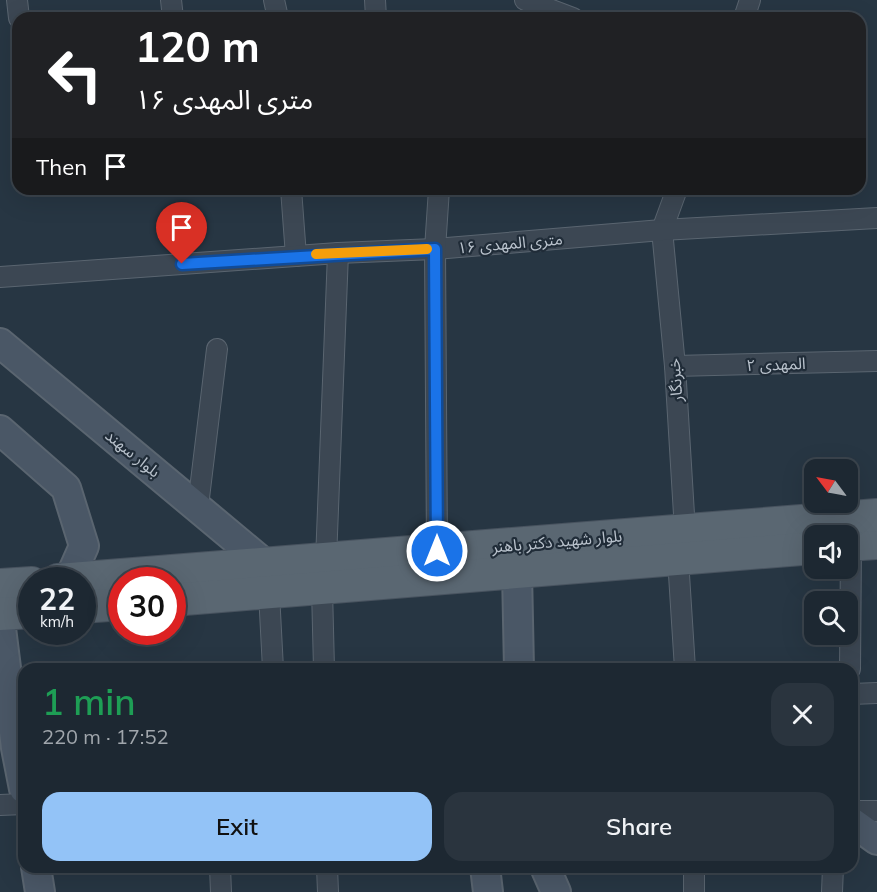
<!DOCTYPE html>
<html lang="en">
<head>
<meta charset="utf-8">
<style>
  body { margin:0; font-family:Mulish,"Noto Sans Arabic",sans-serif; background:#2a343e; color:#f1f3f6; height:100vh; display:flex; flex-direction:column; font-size:22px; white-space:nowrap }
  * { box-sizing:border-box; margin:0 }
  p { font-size:20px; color:#a0a6ac }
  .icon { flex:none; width:33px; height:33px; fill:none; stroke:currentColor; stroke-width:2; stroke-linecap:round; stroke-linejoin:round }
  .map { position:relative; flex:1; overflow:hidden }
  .drawer { position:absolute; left:18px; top:663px; width:840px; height:210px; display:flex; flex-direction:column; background:#1d2832; border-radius:18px; box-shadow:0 6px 24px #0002,0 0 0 2px #3b444d }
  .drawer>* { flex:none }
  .hud { position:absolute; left:12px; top:12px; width:854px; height:183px; border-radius:18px; box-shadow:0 6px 24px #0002,0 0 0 2px #3b444d; background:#202124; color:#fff; overflow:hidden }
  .needle { width:39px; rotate:302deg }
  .buttons { position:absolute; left:804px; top:459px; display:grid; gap:12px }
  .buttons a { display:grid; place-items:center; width:54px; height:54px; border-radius:12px; background:#1d2832; box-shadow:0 6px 24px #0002,0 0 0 2px #3b444d; font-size:30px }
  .speed { position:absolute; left:18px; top:567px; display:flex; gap:12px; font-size:30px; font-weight:700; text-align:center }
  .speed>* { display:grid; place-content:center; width:78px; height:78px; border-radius:50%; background:#1d2832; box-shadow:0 6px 24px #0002,0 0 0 2px #3b444d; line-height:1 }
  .speed small { font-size:15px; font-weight:400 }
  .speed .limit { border:9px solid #d22; background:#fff; color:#111 }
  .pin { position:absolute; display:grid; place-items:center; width:51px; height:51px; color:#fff; margin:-62px -26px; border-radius:50% 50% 50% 0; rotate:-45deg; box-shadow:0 0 6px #0007 }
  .pin .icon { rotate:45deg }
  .me { position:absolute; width:66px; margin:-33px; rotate:0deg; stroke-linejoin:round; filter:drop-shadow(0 0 4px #0008) }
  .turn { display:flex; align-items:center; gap:21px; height:126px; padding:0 24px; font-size:27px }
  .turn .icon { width:78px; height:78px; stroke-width:2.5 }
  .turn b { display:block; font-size:42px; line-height:51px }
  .then { display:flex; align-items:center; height:57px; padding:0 24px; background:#0003; gap:12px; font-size:22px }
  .round { display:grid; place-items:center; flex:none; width:63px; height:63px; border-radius:18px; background:#2a343e }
  .head { display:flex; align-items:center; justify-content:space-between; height:102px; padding:0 24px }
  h1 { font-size:36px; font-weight:600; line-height:45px; color:#1e9e55 }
  .button { display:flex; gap:12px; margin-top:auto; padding:12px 24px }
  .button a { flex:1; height:69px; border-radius:18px; background:#93c3f7; color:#111; font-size:24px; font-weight:600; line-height:69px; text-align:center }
  .button a+a { background:#2a343e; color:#f1f3f6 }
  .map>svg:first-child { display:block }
</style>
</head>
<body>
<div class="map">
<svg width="877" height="892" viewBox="0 0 877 892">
  <rect width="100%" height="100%" fill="#273643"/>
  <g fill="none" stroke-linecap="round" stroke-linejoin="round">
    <g stroke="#5a6570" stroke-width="22">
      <g id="street">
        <path d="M17,0l2,18"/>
        <path d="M171,0l2,18"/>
        <path d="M274,0l4,18"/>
        <path d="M375,0l1,18"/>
        <path d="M525,0l48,18"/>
        <path d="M744,18l6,-18"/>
        <path d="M291,189l5,67"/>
        <path d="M677,189l-15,41 13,136 10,165"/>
        <path d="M0,277l338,-24 97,-4 227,-19 215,-12"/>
        <path d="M675,366l202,-5"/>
        <path d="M198,506l19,-157"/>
        <path d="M437,551l-2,-302 4,-60"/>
        <path d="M678,559l7,110"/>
        <path d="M326,560l12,-307"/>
        <path d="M322,589l2,80"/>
        <path d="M269,593l4,76"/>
        <path d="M850,669l1,-124"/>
        <path d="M852,694l25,-1"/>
        <path d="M0,805l24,-1"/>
        <path d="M852,811h25"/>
        <path d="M220,867l1,25"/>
        <path d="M327,867l1,25"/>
        <path d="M694,892v-25"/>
        <path d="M832,892l1,-25"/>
      </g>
    </g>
    <g stroke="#5a6570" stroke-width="32">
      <g id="secondary">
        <path d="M0,343l265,221"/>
        <path d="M0,430l66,58 18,58 -15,34"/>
        <path d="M517,572l2,97"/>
        <path d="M0,620l16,128 8,41"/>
        <path d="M852,822l25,18"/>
        <path d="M36,867l4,25"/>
        <path d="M485,867l3,25"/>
        <path d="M545,867l11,25"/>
      </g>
    </g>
    <g stroke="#48535f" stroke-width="34">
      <g id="primary">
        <path d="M848,545l29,-2"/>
        <path d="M58,580l819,-65"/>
        <path d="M0,585l32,-2"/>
        <path d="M172,600l642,-52"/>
        <path d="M82,607l40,-3"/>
        <path d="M0,614l32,-2"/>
      </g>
    </g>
    <use href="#street" stroke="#3c4753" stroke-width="20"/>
    <use href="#secondary" stroke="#4a5766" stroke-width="28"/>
    <use href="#primary" stroke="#5a6772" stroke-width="32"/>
  </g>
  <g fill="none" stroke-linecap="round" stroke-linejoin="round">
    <g stroke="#114b97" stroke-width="15">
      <path id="route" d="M182,264l253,-15 2,302"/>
    </g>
    <use href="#route" stroke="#1a73e8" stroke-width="10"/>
    <path stroke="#f59e0b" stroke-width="10" d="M316,254l111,-5"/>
  </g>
  <g text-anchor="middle" stroke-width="4.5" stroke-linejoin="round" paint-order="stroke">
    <g font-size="16" fill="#b9c2cc" stroke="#202c38">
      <text transform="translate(510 243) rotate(-5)" y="6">۱۶ متری المهدی</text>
      <text transform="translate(776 364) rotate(-2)" y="6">المهدی ۲</text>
      <text transform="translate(675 380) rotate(-94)" y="6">خبرنگار</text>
      <text transform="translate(133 453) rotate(39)" y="6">بلوار سهند</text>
      <text transform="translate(557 541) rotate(-5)" y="6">بلوار شهید دکتر باهنر</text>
    </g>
  </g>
</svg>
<div class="buttons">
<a><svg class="needle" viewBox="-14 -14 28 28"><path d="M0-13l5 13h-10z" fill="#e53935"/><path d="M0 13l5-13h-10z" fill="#a0a6ac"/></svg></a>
<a><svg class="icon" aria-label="sound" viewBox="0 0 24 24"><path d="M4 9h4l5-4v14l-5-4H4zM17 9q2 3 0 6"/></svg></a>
<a><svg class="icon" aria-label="search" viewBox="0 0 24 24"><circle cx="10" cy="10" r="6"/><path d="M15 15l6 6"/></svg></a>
</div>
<div class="speed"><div>22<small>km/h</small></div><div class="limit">30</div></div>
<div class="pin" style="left:182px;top:264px;background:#d93025"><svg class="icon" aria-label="arrive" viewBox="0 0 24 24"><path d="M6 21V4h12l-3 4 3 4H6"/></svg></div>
<svg class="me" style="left:437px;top:551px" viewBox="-20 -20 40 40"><circle r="17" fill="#1a73e8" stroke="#fff" stroke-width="3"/><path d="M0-11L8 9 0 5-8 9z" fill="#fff"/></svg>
<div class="hud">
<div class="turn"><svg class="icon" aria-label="left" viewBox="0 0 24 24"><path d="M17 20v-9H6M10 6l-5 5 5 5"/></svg><div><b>120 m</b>۱۶ متری المهدی</div></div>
<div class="then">Then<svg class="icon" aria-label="arrive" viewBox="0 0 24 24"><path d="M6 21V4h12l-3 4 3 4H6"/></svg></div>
</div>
<section class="drawer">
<div class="head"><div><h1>1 min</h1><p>220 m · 17:52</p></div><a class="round"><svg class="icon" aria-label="close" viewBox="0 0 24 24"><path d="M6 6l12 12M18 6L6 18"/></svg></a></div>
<div class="button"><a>Exit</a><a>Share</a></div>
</section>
</div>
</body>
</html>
